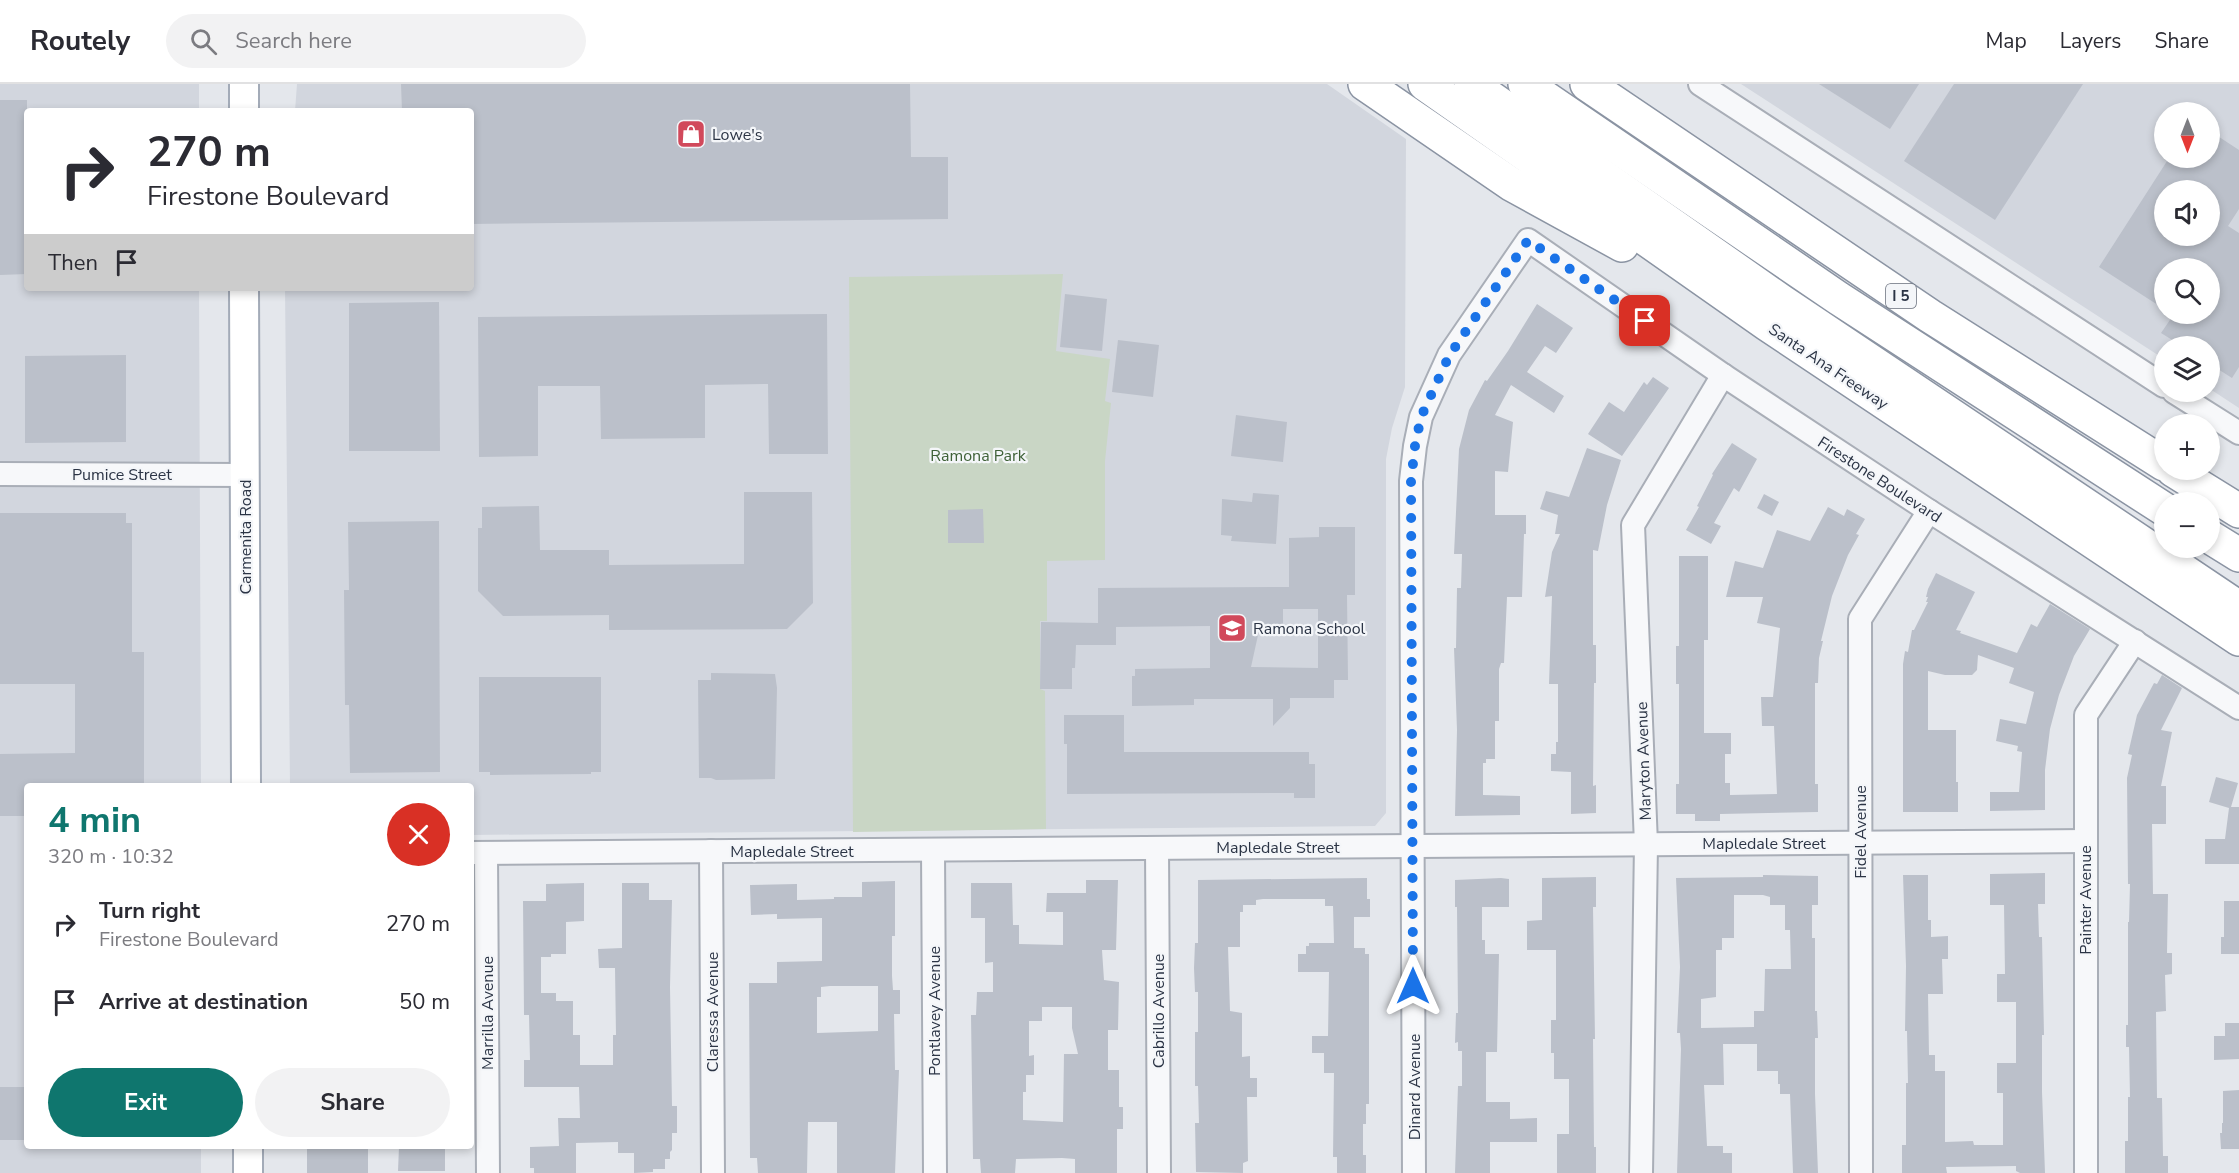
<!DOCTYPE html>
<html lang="en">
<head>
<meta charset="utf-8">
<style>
  body { margin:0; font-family:"Nunito Sans",sans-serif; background:#f2f2f3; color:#2b2b33; height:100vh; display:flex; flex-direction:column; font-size:22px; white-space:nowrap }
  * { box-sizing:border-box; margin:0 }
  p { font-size:20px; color:#7c7c81 }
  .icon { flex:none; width:33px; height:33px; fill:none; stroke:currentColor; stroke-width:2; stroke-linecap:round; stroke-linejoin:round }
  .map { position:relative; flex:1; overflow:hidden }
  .panel { position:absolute; left:24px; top:699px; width:450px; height:366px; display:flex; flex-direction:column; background:#fff; border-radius:6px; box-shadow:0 3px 9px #0003 }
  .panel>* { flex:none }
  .top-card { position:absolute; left:24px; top:24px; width:450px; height:183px; border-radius:6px; box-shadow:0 3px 9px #0003; background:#fff; color:#2b2b33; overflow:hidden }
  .needle { width:39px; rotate:180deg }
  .tools { position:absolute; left:2154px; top:18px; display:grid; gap:12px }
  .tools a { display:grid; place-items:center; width:66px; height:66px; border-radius:50%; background:#fff; box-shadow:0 3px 9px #0003; font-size:30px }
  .pin { position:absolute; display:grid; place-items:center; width:51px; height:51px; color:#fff; margin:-26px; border-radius:12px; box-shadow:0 3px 9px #0006 }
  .me { position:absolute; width:66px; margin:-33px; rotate:0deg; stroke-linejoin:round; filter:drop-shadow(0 0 4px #0008) }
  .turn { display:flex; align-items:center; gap:21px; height:126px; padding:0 24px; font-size:27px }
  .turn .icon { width:78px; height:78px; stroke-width:2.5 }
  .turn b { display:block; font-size:42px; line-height:51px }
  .then { display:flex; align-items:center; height:57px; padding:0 24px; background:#0003; gap:12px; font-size:22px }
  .round { display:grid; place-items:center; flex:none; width:63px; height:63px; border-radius:32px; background:#f2f2f3 }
  .head { display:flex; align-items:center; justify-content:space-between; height:102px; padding:0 24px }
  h1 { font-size:36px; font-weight:700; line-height:45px; color:#0f766e }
  .primary-button { display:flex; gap:12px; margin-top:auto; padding:12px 24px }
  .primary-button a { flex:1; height:69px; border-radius:36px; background:#0f766e; color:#fff; font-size:24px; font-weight:700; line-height:69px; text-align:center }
  .primary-button a+a { background:#f2f2f3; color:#2b2b33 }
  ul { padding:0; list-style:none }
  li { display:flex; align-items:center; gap:18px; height:78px; padding:0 24px }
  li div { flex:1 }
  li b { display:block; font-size:22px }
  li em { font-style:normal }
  header { display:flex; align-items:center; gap:36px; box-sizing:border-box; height:84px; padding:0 30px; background:#fff; border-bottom:2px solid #e1e1e2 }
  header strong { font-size:28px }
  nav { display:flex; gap:33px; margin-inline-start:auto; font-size:21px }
  .search { width:420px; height:54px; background:#f2f2f3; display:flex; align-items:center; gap:15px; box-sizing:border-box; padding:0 21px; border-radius:33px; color:#7c7c81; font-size:22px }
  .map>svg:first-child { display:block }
</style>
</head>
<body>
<header>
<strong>Routely</strong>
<div class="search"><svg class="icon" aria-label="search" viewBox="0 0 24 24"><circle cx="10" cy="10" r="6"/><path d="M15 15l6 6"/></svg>Search here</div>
<nav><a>Map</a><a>Layers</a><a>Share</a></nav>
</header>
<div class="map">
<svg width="2239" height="1089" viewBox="0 0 2239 1089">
  <rect width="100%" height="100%" fill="#e4e7ec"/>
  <g fill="#d2d6de" fill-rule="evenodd">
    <path d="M0,0h199v27h-172v177h172l2,498h-174v360h174v27h-201z"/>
    <path d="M297,0h1030l79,55 -1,248 -13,41 -6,31v354l-11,13 -904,9v-49h-181l-5,-498h186v-177h-176z"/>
    <path d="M1741,0h498v324l-29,-19v-43h-46v13zM2164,28h46v46h-46zM2164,106h46v46h-46zM2164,184h46v46h-46z"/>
  </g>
  <path fill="#c9d6c5" d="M1063,190l-7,77 54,8 -5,42 6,2 -6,58v99l-58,1v60h-7v68l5,2 1,138 -193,3 -4,-555z"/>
  <g fill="#bbc0ca" fill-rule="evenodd">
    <path d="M401,0h509l1,73h37v62l-477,5v-113h-69z"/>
    <path d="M1819,0h100l-29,45z"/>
    <path d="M1954,0h129l-88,136 -91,-59z"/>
    <path d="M0,16h27v174l-27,1z"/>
    <path d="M2210,47l29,19v59l-11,17 11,7v134l-7,11 -22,-14v-18h-28l-21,-13 13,-19h36v-46h-46v41l-65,-42 70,-109h41zM2164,106h46v46h-46z"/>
    <path d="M1065,210l42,5 -5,52 -42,-4z"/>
    <path d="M439,218l1,149h-91v-148z"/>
    <path d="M1537,220l36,24 -17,25 -11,-7 -18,26 37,24 -10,17 -43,-28 -16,30 18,7 -5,50 -13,-1v44h31v19h-2l-2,63h-15l-3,66h-3l-2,6v52h-4v38h-9v4h-3v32l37,1v19l-65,1 2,-86 -3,-82h2l1,-60h4l1,-34h-8l5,-105 10,-39 16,-30 2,1 21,-30z"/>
    <path d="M827,230l1,140h-59l-1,-70 -63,1v53l-104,1 -1,-53h-62v70l-59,1 -1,-140z"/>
    <path d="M1118,256l41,5 -6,52 -41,-5z"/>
    <path d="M126,271v87l-101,1v-87z"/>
    <path d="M1653,293l16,11 -47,68 -34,-22 21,-32 15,10 20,-30 3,3z"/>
    <path d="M1236,331l51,7 -4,40 -52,-6z"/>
    <path d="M1732,359l25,16 -18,33 -5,-4 -20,35 7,3 -10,18 -25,-14 13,-23 -2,-1 16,-31 -1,-1z"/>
    <path d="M1587,364l34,12 -14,45 -9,46 -5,-1v95h3v38h-2l-1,103 3,-1v28l-25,1v-42l-20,-1v-17h5v-12h2v-58h-9l3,-88 -7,1 7,-45 8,-18h-5l3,-19 -18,-6 6,-18 23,6z"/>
    <path d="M744,408h68l1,111 -26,26 -178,1v-15l-106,1 -25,-25v-63h4v-21l57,-1 1,44h69v15l135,-1z"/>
    <path d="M1253,409l26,2 -3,49 -45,-3 1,-5 -11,-1 1,-36 30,3z"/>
    <path d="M1764,410l15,8 -7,14 -15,-8z"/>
    <path d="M1828,423l16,9 3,-7 18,10 -9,15 3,1 -11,20 -16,41 -11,45h2l-4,17 -1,25h-3v101h3v28l-98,2v7h-25v-7h-19v-30h3v-100h-3v-38h3v-90h29v84h-4v93h27v21h-6v29h5v12l47,-1 -3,-68h-12l-1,-29h12l7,-69 -23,-5 6,-26h-37l9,-36 28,7 14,-38 33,11z"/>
    <path d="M983,425l1,34h-36v-33z"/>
    <path d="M0,429h126v10h6v129h12v134h-117v30h-27v-62l75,-1v-69h-75z"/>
    <path d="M439,437l1,251 -90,1 -1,-68h-4l-1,-115h5l-1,-68z"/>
    <path d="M1319,443h36v68h-8l1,85h-14v18h-44v10l-17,18v-27h-79v6l-62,1v-30h3v-7l75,-1v-42l-94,1v18h-40l-1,23h-3v21h-32l1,-67 57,1v-35l191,-1v-49l30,-1zM1283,525h35v59l-67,-1 9,-41h23z"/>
    <path d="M1936,489l39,19 -19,38 5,1 -1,2 57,20 14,-29 6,3 13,-23 40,25 -16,27 -15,39 -9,34 -5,41v40l-55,1v-19h29l3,-40 -5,-1 1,-5 -22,-5 4,-22 26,5 8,-32 -25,-9 5,-15 -36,-13 -1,15 -5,5h-27l-17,-4v59h28v52h2v30h-55v-148l2,-13 3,1 4,-22h2l14,-28h-2l2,-5h-2l2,-8z"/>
    <path d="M711,589l64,1 2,14 -2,91 -59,1 -5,-2h-12l-1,-98h13z"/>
    <path d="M2162,591l20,13 -21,42 11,2 -11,54h5v38h-14l1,70h15l-1,59h5v21l-7,1 1,36 -10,1 1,86h5l1,58h5v17h-43v-32h3v-44h2l-1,-50h-3v-22h2v-103h1l1,-38h-2l-1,-106 5,-23 -4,-1 9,-39 17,-32 3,1z"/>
    <path d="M479,593h122v95h-10v2l-101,1v-3h-11z"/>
    <path d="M1064,631h60v37h185v12h6v34h-21v-5l-227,1v-50h-3z"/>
    <path d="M2216,693l22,6 -7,24h8v57h-34v-25h20l4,-31 -20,-6z"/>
    <path d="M2045,789v31h-7l1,33h3l2,98h-2v57l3,81h-25l-4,-2v-5l-70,1 1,6h-45v-28h4v-62h2l-1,-52h-2l1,-65 -3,-91h25v45h3v17l17,-1v23h-6l1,35h-15l1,61h6v16h10v71l28,-1 1,4h29v-52h-6v-30h19v-61h-19v-28h8l-1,-69h-14v-31z"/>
    <path d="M1763,791l55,1v29h-6v33h3v73h2l1,27h-3v56l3,79h-25l-3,-79h-10v-10h-2v-13h-21v-27h-34l1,41h-20l3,61h16v7h9v20h-55l4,-124 -1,-16h-3l3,-66 -4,-89 87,-1zM1734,811h29l7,2v8h15v25h5l1,39h-26l-1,42h-10v16l-53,1v-29l15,-2v-47h6v-12h12z"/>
    <path d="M1596,793v30h-3l2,132h-2l1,108h2v26h-39v-39h12v-55h-15v-26h-3v-33h5v-70h-29v-29l15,-1v-42z"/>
    <path d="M1367,794v21h3v18h-16v31h11v6h4v150h-3v20h-3v31h3v18h-29v-16h-4l1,-84h-10v-20h-12v-17h16l1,-64h-31v-18h8v-8h3v-3h25l-1,-37h-8v-7h-62l-7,1v5h-13v7h-3v35h-12l2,64 12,2v44l8,-1v22h7v19h-10l1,64 -5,2v10l-47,-1 -1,-49h4l-1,-37h-3v-54h3v-40h-3l-1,-24 1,-25h3v-63z"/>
    <path d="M1501,794l8,1v28h-27v33h3v14h14l-2,98h-11v50h24v17l27,-1v24h-47v31h-35l3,-87h4v-35h-4v-9l-3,1 1,-30h2l-1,-106h-2v-27z"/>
    <path d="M1086,796h32l-2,70h-14l2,30 15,2 -1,48h-10v40h11v37h4v22h-6v44h-42v-14l-13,-1 -46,1 -1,14h-34l-1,-14h-7l-2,-144h5l1,-23h16v-30l-8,1v-45h-14v-35h41l1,42h6v19l44,1v-33h-17l1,-19h39zM1042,923h30v21l6,26h-14l-1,68 -40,-2v-28h3v-17h8v-20l-5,1v-35h13z"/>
    <path d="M895,797v55h-3v40l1,14h7v24h-6l1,56h4l-4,103h-58v-51h-29l-1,51h-49l-1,-15h-7l-1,-175h28v-21l45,-1v-43l-45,1v-5l-26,1 -1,-30 47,-1v16l37,-1v-2h28v-15zM830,902h48v45l-61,2v-36h4v-10z"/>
    <path d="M584,799v38l-18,1v32h-15v3h-10v36h15v8h17v34h7v30h33v-30h3l-1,-67h-16l-1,-19 24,-1v-65h27v17h23l-2,87 2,119h5v27h-5v17l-2,2v7h-5v10h-12v3l-19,1v-20h-16v-11l-42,1v30h-42v-5h-4v-21l29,-1 -1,-28h22l-1,-31h-55v-27h6l-1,-45h-5l-1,-114h23v-17z"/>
    <path d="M2224,817h15v53h-18v-17h3z"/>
    <path d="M2225,939h14v36l-25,1v-24h11z"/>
    <rect x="0" y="1003" width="27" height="53"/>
    <path d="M2239,1006v59h-18l-1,-16h2v-10h1v-32z"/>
    <rect x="307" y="1063" width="61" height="26"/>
    <path d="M399,1063h46v24h-47z"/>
  </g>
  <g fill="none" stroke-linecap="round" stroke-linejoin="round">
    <g stroke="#a9aeb7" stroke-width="26">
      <g id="minor">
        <path d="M1700,0l464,302"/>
        <path d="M2174,308l65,41"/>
        <path d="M0,390l245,1"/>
        <path d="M1157,764l2,325"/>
        <path d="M933,766l2,323"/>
        <path d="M711,767l2,322"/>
        <path d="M471,769l1614,-12"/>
        <path d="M486,769l2,320"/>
        <path d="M1414,1089l-3,-692 4,-35 6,-29 28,-62 79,-115 195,135 206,136 310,197"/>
        <path d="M1641,1089l5,-329 -13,-319 90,-150"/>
        <path d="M1861,1089l-1,-554 69,-108"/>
        <path d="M2086,1089v-458l49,-74"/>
      </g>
    </g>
    <g stroke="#a3abb8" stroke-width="32">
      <g id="major">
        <path d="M244,27v-27"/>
        <path d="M244,204l2,498"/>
        <path d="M248,1062v27"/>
      </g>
    </g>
    <g stroke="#8b94a3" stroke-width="36">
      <g id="highway">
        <path d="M1365,0l146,100 111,61"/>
        <path d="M1425,0l342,240 472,315"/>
        <path d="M1471,0l310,217 458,307"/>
        <path d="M1525,0l313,214 326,211"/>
        <path d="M1587,0l343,232 234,148"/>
        <path d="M2173,386l66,41"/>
        <path d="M2210,453l29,18"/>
      </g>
    </g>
    <use href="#minor" stroke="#f7f8fa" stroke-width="22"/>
    <use href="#major" stroke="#fff" stroke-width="28"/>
    <use href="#highway" stroke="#fff" stroke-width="33"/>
  </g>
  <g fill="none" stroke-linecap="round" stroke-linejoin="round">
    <path stroke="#1a73e8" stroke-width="10" stroke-dasharray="0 18" d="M1413,902l-2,-505 4,-35 6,-29 28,-61 79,-116 117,81"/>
  </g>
  <defs>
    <g id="shop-square" transform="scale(1.5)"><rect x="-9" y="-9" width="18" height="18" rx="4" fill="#d1495b" stroke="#f4f6f9"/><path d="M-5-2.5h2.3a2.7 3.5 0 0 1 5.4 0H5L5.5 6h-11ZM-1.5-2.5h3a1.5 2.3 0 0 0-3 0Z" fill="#fff"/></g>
    <g id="school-square" transform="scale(1.5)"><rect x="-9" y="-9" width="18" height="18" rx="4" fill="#d1495b" stroke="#f4f6f9"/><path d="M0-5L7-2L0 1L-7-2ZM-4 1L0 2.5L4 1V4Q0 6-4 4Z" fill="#fff"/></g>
  </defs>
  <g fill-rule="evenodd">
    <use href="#shop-square" x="691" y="50"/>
    <use href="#school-square" x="1232" y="544"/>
  </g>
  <g text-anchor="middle" stroke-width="4.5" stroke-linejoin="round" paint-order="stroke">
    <rect fill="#f4f6f9" stroke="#676e7b" stroke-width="1.5" x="1886" y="200" width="30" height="24" rx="4.5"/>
    <g font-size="15" font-weight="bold" fill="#2b3445">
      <text x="1901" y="217">I 5</text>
    </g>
    <g font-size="16" fill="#2b3445" stroke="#f4f6f9" text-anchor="start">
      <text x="712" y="56">Lowe's</text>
      <text x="1253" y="550">Ramona School</text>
    </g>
    <g font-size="16" fill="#2b3445" stroke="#f4f6f9">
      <text transform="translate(1829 282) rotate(34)" y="6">Santa Ana Freeway</text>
      <text x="122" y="396">Pumice Street</text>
      <text transform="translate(1880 395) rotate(33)" y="6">Firestone Boulevard</text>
      <text transform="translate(245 453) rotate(-90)" y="6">Carmenita Road</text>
      <text transform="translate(1643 677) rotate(-92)" y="6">Maryton Avenue</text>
      <text transform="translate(1860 748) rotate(-90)" y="6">Fidel Avenue</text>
      <text x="1764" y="765">Mapledale Street</text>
      <text x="1278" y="769">Mapledale Street</text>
      <text x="792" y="773">Mapledale Street</text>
      <text transform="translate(2085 816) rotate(-90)" y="6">Painter Avenue</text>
      <text transform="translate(934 927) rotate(-90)" y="6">Pontlavey Avenue</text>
      <text transform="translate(1158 927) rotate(-90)" y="6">Cabrillo Avenue</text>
      <text transform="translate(712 928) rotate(-90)" y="6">Claressa Avenue</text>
      <text transform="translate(487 929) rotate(-90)" y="6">Marrilla Avenue</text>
      <text transform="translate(1414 1003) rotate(-90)" y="6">Dinard Avenue</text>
    </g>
    <g font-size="16" fill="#3f6138" stroke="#f4f6f9">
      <text x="978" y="377">Ramona Park</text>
    </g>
  </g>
</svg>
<div class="tools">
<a><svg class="needle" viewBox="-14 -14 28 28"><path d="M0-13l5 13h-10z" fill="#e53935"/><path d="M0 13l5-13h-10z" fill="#7c7c81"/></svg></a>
<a><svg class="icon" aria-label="sound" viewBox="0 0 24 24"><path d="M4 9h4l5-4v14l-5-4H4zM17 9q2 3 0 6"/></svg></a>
<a><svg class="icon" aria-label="search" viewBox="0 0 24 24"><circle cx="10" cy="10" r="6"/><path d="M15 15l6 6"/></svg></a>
<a><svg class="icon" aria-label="layers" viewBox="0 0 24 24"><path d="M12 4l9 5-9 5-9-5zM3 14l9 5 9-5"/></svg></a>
<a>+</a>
<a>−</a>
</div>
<div class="pin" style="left:1645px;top:237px;background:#d93025"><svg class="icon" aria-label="arrive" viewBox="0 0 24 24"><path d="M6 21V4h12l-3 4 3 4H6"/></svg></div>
<svg class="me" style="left:1413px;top:902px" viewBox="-20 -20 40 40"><path d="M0-17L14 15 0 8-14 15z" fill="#1a73e8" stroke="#fff" stroke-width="4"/></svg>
<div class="top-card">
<div class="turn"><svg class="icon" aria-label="right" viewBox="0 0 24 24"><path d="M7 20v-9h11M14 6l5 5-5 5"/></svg><div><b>270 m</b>Firestone Boulevard</div></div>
<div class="then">Then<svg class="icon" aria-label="arrive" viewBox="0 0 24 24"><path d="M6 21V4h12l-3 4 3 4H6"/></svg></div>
</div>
<section class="panel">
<div class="head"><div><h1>4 min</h1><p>320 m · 10:32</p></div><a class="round" style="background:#d93025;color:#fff"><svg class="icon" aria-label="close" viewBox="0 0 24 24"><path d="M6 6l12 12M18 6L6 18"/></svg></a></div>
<ul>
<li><svg class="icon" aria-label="right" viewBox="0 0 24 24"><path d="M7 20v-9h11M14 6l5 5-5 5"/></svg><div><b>Turn right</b><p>Firestone Boulevard</p></div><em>270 m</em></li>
<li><svg class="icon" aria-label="arrive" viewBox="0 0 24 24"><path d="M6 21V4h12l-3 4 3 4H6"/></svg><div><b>Arrive at destination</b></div><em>50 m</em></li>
</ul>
<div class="primary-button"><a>Exit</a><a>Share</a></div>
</section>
</div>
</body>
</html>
